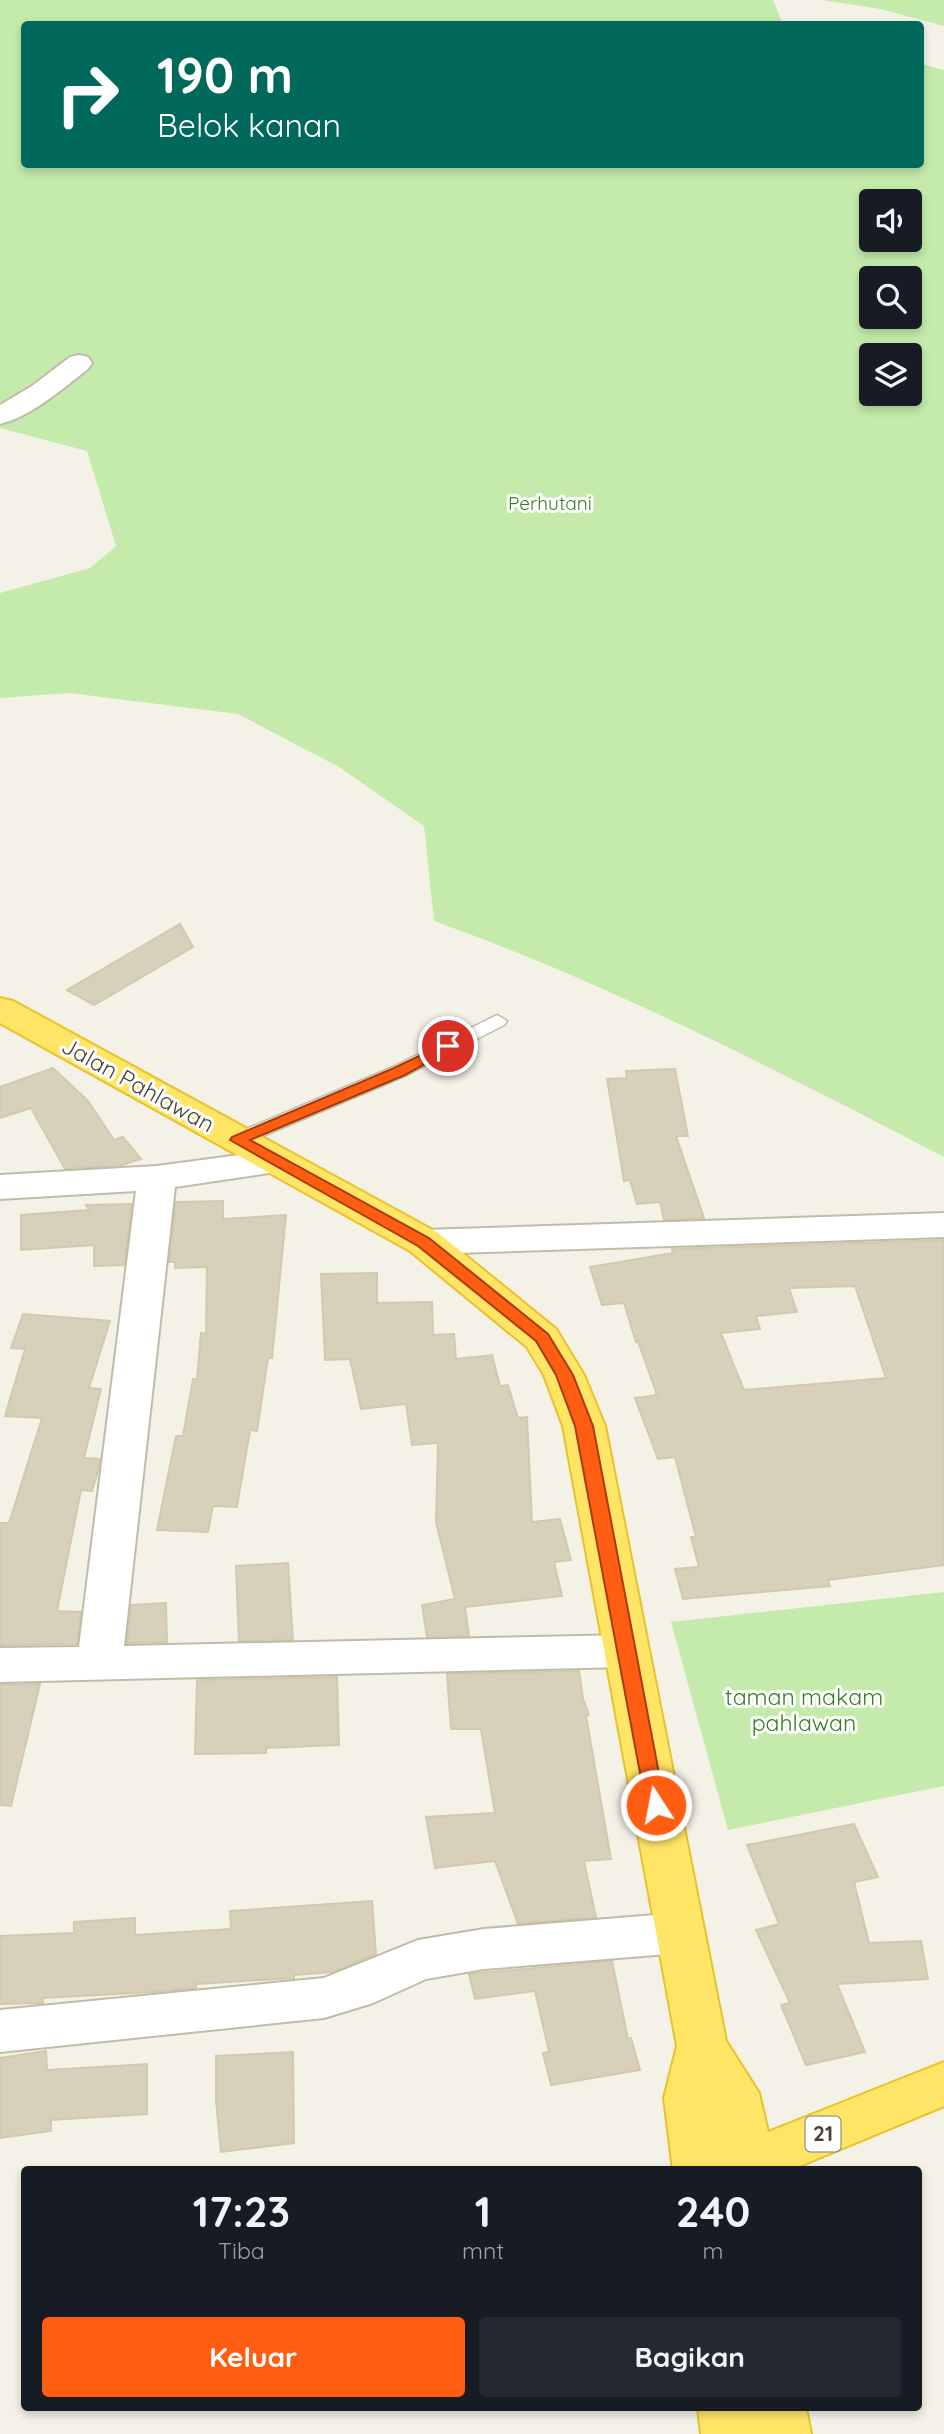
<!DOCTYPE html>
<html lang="id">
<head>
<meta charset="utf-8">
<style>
  body { margin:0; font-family:Quicksand,sans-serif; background:#242831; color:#f1f3f6; height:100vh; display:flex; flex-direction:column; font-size:26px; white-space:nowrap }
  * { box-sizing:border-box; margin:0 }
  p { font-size:23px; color:#9ea1a6 }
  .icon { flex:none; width:38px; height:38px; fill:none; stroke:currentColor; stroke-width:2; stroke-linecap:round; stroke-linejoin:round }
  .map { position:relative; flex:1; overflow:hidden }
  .details { position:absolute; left:21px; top:2166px; width:901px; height:245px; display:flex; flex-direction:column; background:#171b24; border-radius:7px; box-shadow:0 4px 10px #0003 }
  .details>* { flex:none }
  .guide { position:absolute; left:21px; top:21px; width:903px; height:147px; border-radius:7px; box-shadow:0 4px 10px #0003; background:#00695c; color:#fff; overflow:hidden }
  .tools { position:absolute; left:859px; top:189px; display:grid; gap:14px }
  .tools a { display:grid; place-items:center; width:63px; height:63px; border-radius:7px; background:#171b24; box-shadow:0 4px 10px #0003; font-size:35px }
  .pin { position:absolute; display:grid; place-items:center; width:60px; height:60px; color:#fff; margin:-30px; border:4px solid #fff; border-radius:50%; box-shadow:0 2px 7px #0007 }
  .me { position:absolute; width:77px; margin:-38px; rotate:349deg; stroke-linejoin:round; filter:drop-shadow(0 0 5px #0008) }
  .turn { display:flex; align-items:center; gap:24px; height:147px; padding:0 21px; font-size:32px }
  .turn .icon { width:91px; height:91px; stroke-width:2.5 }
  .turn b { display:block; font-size:49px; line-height:60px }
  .eta { display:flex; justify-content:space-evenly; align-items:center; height:119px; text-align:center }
  .eta b { font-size:42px; font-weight:700; line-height:49px }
  .button { display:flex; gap:14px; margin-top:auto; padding:14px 21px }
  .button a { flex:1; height:80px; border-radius:7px; background:#ff5d12; color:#fff; font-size:28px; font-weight:700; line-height:80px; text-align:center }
  .button a+a { background:#242831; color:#f1f3f6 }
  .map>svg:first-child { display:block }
</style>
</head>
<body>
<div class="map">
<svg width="944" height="2434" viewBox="0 0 944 2434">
  <rect width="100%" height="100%" fill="#f4f2e6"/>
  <g fill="#c4ebac" fill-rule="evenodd">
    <path d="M0,0h773l10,24h-759v140h896l1,-100 23,6v1087c-166,-86 -334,-173 -510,-236l-10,-95 -85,-59 -101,-53 -169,-21 -69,5v-105l90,-25 26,-22 -29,-95 -87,-23zM872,201h38v39h-38zM872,278h38v39h-38zM872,355h38v39h-38z"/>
    <path d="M822,0h122v26l-64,-17z"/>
    <path d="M944,1592v194l-216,44 -57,-208z"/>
  </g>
  <g fill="#d7d0bb" stroke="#d2caad" stroke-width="2" fill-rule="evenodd">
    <path d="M180,924l13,23 -99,58 -27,-15z"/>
    <path d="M53,1068l35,33 26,39 9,-3 18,22 -19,6 -57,4 -34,-61 -31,10v-31z"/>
    <path d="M675,1069l13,67h-12l28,82 -40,2 -4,-18 -23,2 -7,-24 -6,1 -17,-102 20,-1 -1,-7z"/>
    <path d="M223,1201v18l63,-4 -14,143h-4l-11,73 -7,-1 -13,77 -24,-1 -5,26 -51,-2 19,-94h7l10,-57h4l4,-46 5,1 1,-67 -32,1v-6h-6l7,-60z"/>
    <path d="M132,1204l-8,61 -30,1v-21l-73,5v-35l68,-5 -3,-5z"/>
    <path d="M944,1240v325l-116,15 2,6 -147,13 -8,-30 24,-2 -8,-30h5l-21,-80 -17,2 -23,-61 22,-3 -19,-54 -2,1 -12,-39 -22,2 -12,-38 83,-14 -1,-4zM855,1286l31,92 -142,12 -23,-57 39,-4 -4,-13 41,-4 -8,-24z"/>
    <path d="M377,1273v30l55,-1 1,33 21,-1 2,25 36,-4 8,31 8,-1 10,33 9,-1 5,105 28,-3 11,41 -17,2 8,34 -97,11 4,29 -42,1 -5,-32 33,-6 -19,-77 2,-79 -26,2 -6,-41 -45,5 -11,-50 -25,1 -4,-86z"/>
    <path d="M23,1314l87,7 -21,67 12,1 -17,69 16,1 -1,9 -7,23 -11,-1 -24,121 24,1 -4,32 -77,1v-122h9l33,-105 -37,-2 20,-67 -14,-1z"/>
    <path d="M288,1563l5,77 -54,1 -3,-75z"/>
    <path d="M166,1603l1,39 -40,1 4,-38z"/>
    <path d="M579,1671l4,28 6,16 -3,1 25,143 -27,2 12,56 -78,7 -23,-63 -60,7 -9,-51 69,-4 -14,-84h-30l-4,-55z"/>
    <path d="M337,1677l2,68 -73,3v5l-71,1 2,-74z"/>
    <path d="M40,1684l-29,122 -11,-1v-120z"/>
    <path d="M854,1824l24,53 -24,5 15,61 52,-2 7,38 -91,5 28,68 -59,13 -25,-60 9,-2 -34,-73 23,-6 -32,-79z"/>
    <path d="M372,1901l4,53 -43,18 -39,3v3l-98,6v4l-43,4 -110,6v5l-43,1v-68l74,-3v-11l61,-4v17l96,-6 -1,-18z"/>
    <path d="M612,1961l16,78 3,-1 9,32 -89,15 -8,-32 6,-1 -14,-61 -60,8 -6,-25z"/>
    <path d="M46,2051l1,19 100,-6v50l-96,6v11l-51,7v-80z"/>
    <path d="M293,2052l1,91 -73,9 -5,-51v-45z"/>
  </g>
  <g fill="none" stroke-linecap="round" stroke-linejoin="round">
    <g stroke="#c0bca8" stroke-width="3">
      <path id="lane" d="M497,1015l10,6 -3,4 -97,50 -163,69h-14l-3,-4 3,-4 163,-69z"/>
    </g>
    <g stroke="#c0bca8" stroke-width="4">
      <g id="street">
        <path d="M79,355l9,2 4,6 -4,6c-26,20 -56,47 -88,55v-19l32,-19 38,-29z"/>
        <path d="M277,1150l13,4 6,8 -6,8 -115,17 -51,459 502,-11 16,4 6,12 -6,12 -16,4 -626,15v-34l79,-1 57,-456 -136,8v-24l157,-9z"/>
        <path d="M944,1213v24l-520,17 -14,-3 -5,-9 5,-9 14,-3z"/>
        <path d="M680,1913l17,6 8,14 -8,14 -17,6 -196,16 -58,10 -53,24 -49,15 -324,34v-42l324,-32 94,-38 66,-11z"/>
      </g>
    </g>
    <g stroke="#e8c22c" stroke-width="4">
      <g id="highway">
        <path d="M0,998l13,3 425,232 118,96 28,46 21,51 121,615 33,52 9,39 176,-70v44l-154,64h-117l-9,-72 13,-52 -114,-620 -19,-51 -17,-28 -117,-96 -410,-228z"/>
        <path d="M698,2408h108l5,26h-110z"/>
      </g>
    </g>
    <use href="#lane" fill="#fff" fill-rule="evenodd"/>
    <use href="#street" fill="#fff" fill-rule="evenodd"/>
    <use href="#highway" fill="#ffe566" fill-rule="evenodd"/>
  </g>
  <path fill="#ff5d12" stroke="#a63c0c" stroke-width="2" d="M448,1042l5,1 3,3 -3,3 -48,26 -155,65 179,98 119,96 25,41 20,51 72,379 -2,5 -7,2 -7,-2 -3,-5 -71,-379 -19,-51 -20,-34 -118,-95 -188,-106 2,-3 162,-69z"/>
  <g text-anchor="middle" stroke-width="6" stroke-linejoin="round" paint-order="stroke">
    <g font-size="19" fill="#377e24" stroke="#fff">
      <text x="550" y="510">Perhutani</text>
    </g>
    <rect fill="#fff" stroke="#7f7b72" stroke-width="2" x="805.5" y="2116.5" width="35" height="35" rx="5"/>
    <g font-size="21" font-weight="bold" fill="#484335">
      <text x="823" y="2141">21</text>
    </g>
    <g font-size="23" fill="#484335" stroke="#fff">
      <text transform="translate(138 1085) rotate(29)" y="8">Jalan Pahlawan</text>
    </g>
    <g font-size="23" fill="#377e24" stroke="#fff">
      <text x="804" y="1705">taman makam<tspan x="804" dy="26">pahlawan</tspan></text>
    </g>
  </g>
</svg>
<div class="tools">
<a><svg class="icon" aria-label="sound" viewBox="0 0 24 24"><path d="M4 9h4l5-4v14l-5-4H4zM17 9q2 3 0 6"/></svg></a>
<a><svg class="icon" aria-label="search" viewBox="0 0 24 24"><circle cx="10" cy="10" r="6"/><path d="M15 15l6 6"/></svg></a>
<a><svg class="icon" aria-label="layers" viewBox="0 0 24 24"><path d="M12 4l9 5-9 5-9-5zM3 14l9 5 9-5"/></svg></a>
</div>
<div class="pin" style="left:448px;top:1046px;background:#d93025"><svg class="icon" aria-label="arrive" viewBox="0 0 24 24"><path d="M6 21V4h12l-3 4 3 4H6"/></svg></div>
<svg class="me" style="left:656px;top:1805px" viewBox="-20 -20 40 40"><circle r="17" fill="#ff5d12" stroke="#fff" stroke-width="3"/><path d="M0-11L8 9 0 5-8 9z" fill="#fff"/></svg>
<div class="guide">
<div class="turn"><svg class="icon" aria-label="right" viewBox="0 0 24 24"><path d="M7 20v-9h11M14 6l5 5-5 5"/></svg><div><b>190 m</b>Belok kanan</div></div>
</div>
<section class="details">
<div class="eta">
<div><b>17:23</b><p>Tiba</p></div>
<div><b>1</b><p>mnt</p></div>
<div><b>240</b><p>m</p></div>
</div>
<div class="button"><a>Keluar</a><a>Bagikan</a></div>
</section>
</div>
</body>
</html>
